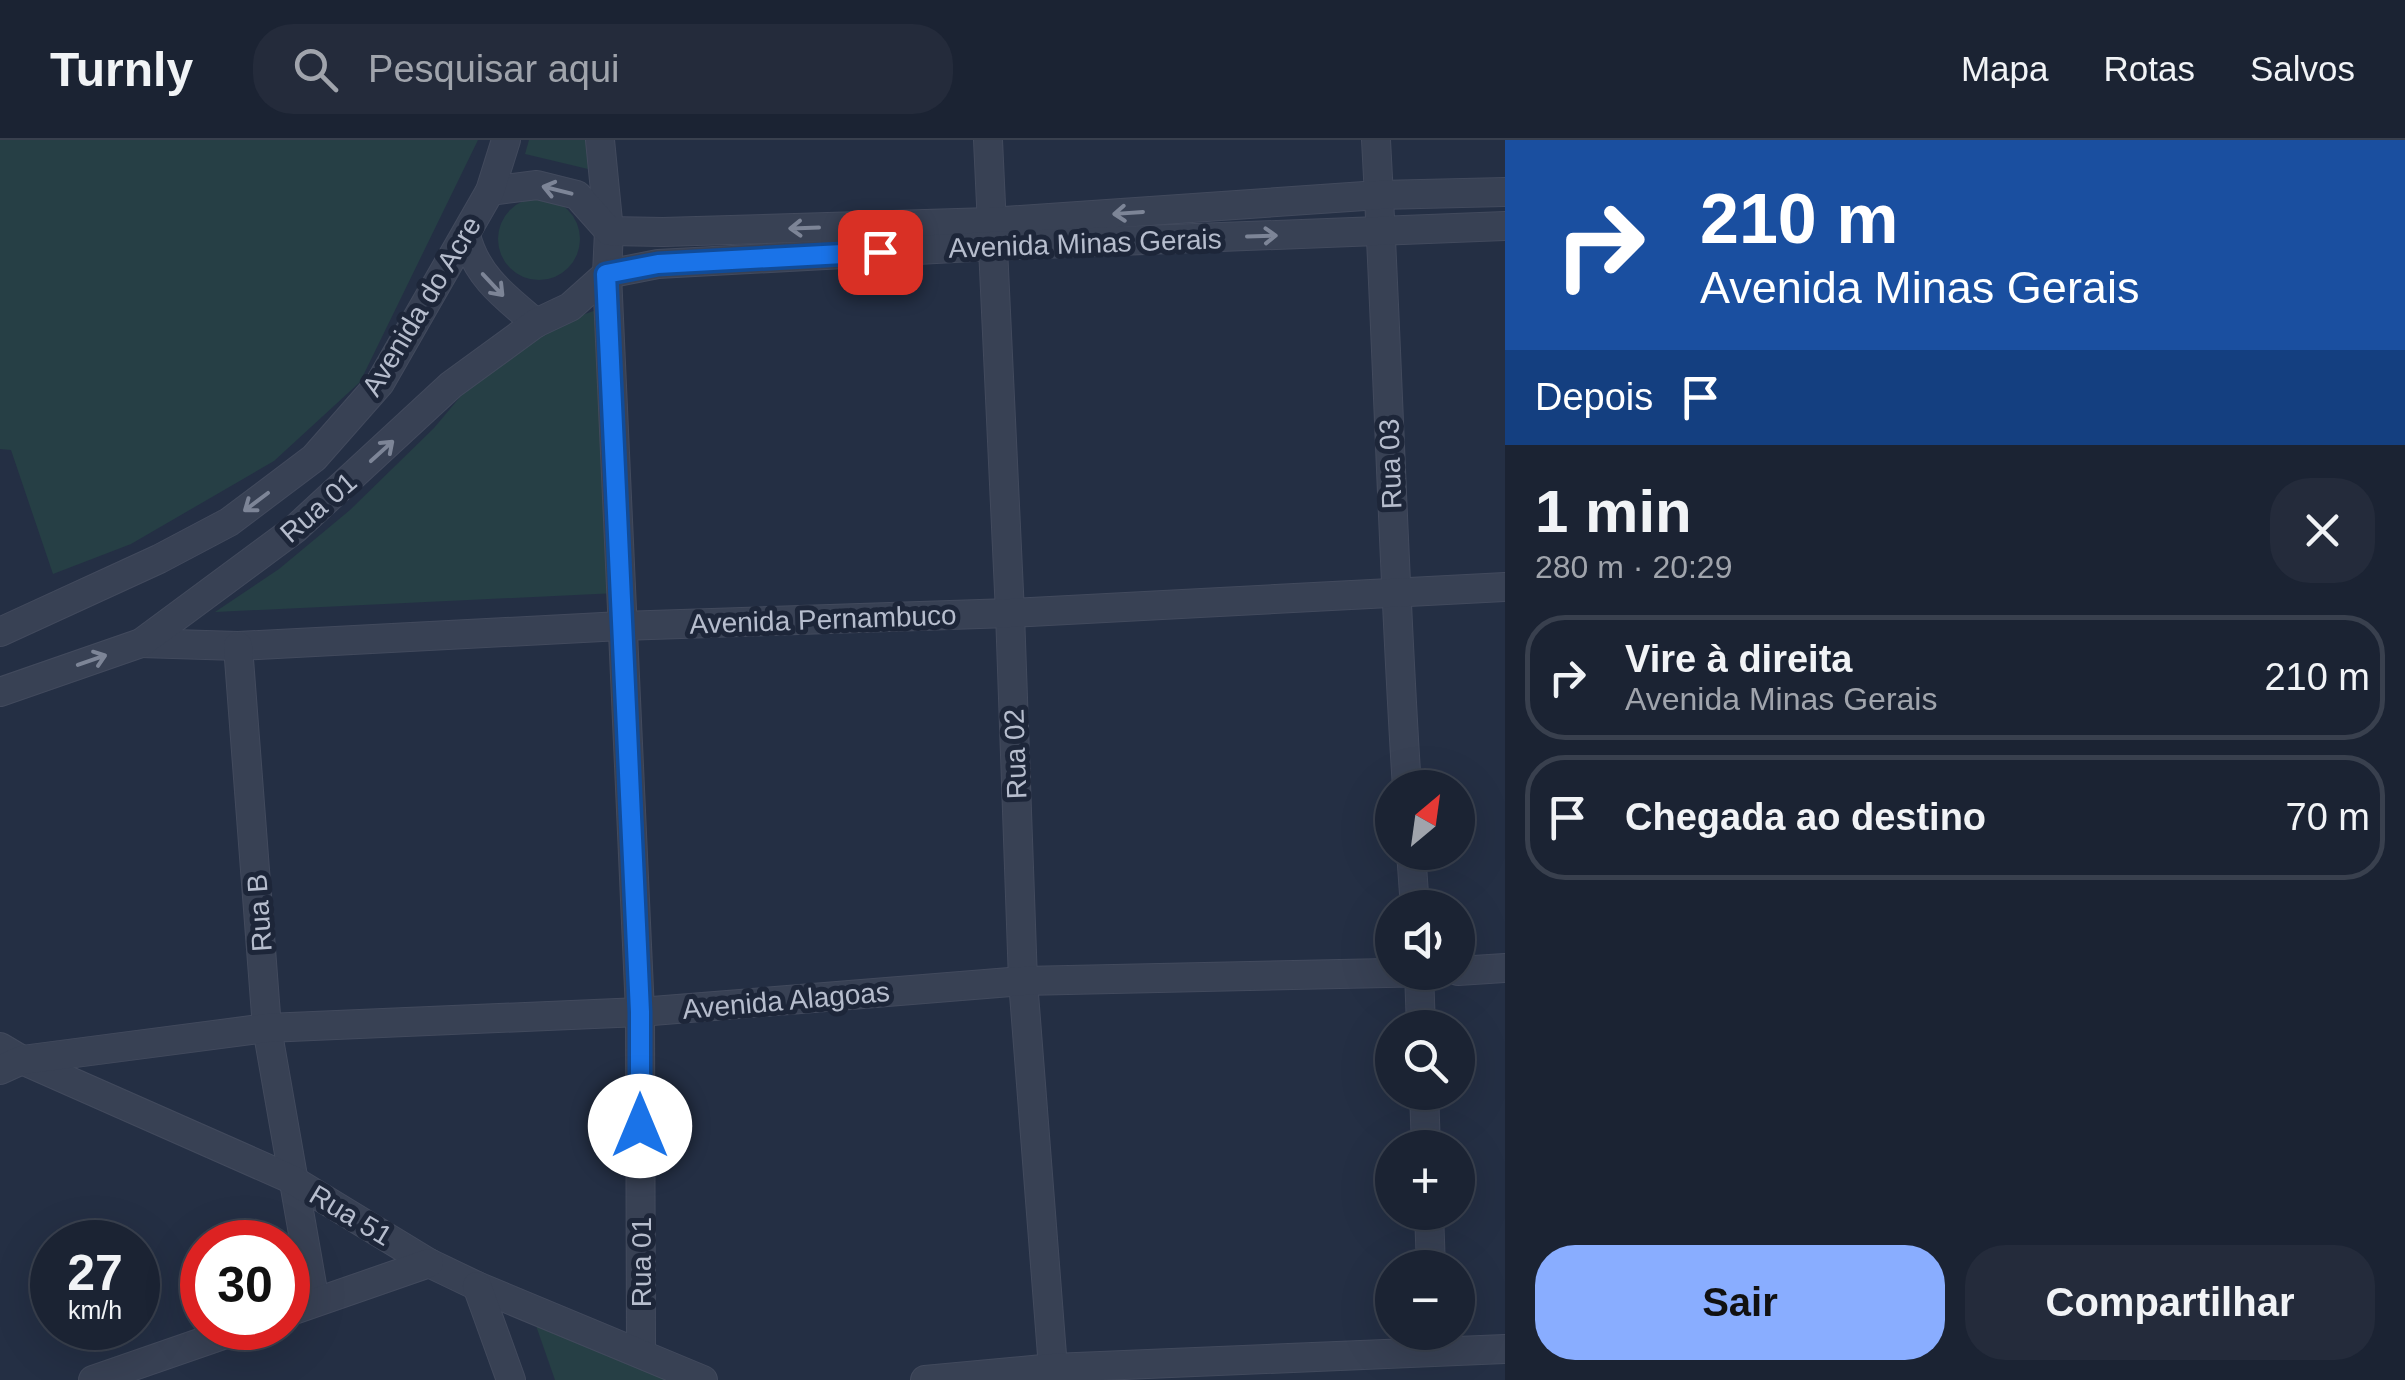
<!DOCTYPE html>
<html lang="pt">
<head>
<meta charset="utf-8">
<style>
  body { margin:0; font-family:Arial,sans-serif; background:#242b3b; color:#f1f3f6; height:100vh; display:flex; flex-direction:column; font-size:38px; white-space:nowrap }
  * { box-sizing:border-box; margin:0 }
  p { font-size:32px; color:#a0a4ac }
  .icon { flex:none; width:55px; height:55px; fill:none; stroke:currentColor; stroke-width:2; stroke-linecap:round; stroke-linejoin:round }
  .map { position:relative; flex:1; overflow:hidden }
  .drawer { display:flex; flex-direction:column; background:#1b2333; width:900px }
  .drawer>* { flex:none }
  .top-card { background:#1a4fa0; color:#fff; overflow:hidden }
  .needle { width:65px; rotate:29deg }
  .controls { position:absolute; left:1375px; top:630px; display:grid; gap:20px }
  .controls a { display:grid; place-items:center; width:100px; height:100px; border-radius:50%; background:#1b2333; box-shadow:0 10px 40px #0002,0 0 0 2px #39404e; font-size:50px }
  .speed { position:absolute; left:30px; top:1080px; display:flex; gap:20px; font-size:50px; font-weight:700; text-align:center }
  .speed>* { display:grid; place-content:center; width:130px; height:130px; border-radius:50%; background:#1b2333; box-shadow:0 10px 40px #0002,0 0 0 2px #39404e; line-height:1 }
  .speed small { font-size:25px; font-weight:400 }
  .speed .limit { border:15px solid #d22; background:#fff; color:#111 }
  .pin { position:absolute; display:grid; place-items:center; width:85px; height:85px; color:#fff; margin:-42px; border-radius:20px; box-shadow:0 5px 15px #0006 }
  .me { position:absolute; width:110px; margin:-55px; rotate:0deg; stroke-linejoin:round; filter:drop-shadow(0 0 8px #0008) }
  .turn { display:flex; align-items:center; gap:35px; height:210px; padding:0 30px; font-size:45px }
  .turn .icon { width:130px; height:130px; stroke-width:2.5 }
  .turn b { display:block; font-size:70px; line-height:85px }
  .then { display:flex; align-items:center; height:95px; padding:0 30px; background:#0003; gap:20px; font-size:38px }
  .round { display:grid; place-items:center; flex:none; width:105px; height:105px; border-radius:40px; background:#242b3b }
  .summary { display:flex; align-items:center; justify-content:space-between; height:170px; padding:0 30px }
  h1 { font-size:60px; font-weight:700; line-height:75px }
  .button { display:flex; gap:20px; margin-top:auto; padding:20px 30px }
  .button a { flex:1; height:115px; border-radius:40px; background:#89adff; color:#111; font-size:40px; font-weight:700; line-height:115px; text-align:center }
  .button a+a { background:#242b3b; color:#f1f3f6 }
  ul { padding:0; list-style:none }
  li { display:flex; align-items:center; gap:30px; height:125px; margin:0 20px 15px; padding:0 10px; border:5px solid #39404e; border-radius:40px }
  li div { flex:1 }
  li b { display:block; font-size:38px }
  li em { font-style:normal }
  header { display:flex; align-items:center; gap:60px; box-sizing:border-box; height:140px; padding:0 50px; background:#1b2333; border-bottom:2px solid #39404e }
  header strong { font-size:48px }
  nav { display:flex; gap:55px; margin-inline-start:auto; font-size:35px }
  .search { width:700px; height:90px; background:#242b3b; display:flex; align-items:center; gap:25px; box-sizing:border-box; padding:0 35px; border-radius:40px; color:#a0a4ac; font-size:38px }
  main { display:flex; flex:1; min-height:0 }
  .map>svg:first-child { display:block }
</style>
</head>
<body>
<header>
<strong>Turnly</strong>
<div class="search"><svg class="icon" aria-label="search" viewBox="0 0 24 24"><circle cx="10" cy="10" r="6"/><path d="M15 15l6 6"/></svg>Pesquisar aqui</div>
<nav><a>Mapa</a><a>Rotas</a><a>Salvos</a></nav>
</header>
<main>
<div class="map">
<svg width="1505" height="1240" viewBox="0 0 1505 1240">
  <rect width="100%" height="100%" fill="#242f44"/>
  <g fill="#263f45">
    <path d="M0,0h478l-118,242 -86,79 -143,83 -78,30 -42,-124 -11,-1z"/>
    <path d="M529,0h58l1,29 -63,-15z"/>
    <circle cx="539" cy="99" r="41"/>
    <path d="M605,167l12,286 -402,19 64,-43 71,-59 84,-82 53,-63 72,-42z"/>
    <path d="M534,1180l150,60h-129z"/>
  </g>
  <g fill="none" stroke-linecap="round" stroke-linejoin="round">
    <g stroke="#424a5d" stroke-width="30">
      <g id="minor">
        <path d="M600,0l9,91 -2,43 33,738 1,340"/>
        <path d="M988,0l22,473 13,368 30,387"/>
        <path d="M1376,0c12,216 17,432 31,648"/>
        <path d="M490,51l47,-6 40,10 32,36 54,1 327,-10 389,-27 126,-3"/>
        <path d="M466,95c10,41 39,62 70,88"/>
        <path d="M607,134l51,-10 333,-18 514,-20"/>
        <path d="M0,492l159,-73 70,-37 85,-64 66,-75 110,-192 16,-51"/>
        <path d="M141,503l97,3 383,-20 389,-13 495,-26"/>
        <path d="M238,506l29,382 48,274"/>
        <path d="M0,552l141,-49 154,-114 156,-144 85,-62 34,-16 37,-33"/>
        <path d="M1411,712l4,56"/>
        <path d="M1458,831l47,-3"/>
        <path d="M1419,832l2,56"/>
        <path d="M0,907l22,13 269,119 138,84 48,23 226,94"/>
        <path d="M0,930l22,-10 245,-32 373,-16 383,-31 410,-9"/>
        <path d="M1424,952l2,56"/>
        <path d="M1429,1072l2,56"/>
        <path d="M477,1146l34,94"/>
        <path d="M288,1172l141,-49"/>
        <path d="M93,1240l150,-52"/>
        <path d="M925,1240l128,-12 452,-19"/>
      </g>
    </g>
    <use href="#minor" stroke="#384154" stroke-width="28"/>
  </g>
  <defs><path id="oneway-shaft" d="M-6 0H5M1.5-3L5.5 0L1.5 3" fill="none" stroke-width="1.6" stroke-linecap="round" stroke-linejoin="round" transform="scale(2.5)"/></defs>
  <g stroke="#7d8597">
    <use href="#oneway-shaft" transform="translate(557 50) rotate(-166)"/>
    <use href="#oneway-shaft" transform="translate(1128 73) rotate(176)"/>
    <use href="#oneway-shaft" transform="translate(804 88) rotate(178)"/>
    <use href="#oneway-shaft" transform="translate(1262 96) rotate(-2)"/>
    <use href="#oneway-shaft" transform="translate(493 145) rotate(47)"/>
    <use href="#oneway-shaft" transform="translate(382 311) rotate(-42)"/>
    <use href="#oneway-shaft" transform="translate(256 362) rotate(143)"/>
    <use href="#oneway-shaft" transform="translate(92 520) rotate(-19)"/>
  </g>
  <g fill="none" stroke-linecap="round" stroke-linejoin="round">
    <g stroke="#114b97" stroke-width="25">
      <path id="route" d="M640,986v-114l-34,-738 52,-10 222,-12"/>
    </g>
    <use href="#route" stroke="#1a73e8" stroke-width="18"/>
  </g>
  <g text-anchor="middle" stroke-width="10" stroke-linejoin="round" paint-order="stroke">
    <g font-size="28" fill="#b6bdcd" stroke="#1d2639">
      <text transform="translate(1085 103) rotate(-2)" y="10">Avenida Minas Gerais</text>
      <text transform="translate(421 166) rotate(-59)" y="10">Avenida do Acre</text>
      <text transform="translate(1390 324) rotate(-92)" y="10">Rua 03</text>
      <text transform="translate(318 367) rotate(-41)" y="10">Rua 01</text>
      <text transform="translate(823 479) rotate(-2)" y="10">Avenida Pernambuco</text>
      <text transform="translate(1015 614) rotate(-92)" y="10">Rua 02</text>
      <text transform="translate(259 773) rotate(-94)" y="10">Rua B</text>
      <text transform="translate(786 860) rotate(-5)" y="10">Avenida Alagoas</text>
      <text transform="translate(351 1075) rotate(31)" y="10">Rua 51</text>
      <text transform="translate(641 1122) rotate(-90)" y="10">Rua 01</text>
    </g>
  </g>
</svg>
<div class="controls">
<a><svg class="needle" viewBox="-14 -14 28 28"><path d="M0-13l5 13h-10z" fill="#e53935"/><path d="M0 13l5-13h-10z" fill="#a0a4ac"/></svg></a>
<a><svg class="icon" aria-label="sound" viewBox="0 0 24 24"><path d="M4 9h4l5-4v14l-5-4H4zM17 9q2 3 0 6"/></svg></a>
<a><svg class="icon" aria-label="search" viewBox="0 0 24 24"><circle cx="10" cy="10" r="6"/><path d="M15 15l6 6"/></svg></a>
<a>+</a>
<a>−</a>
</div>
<div class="speed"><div>27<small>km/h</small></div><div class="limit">30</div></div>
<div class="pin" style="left:880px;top:112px;background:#d93025"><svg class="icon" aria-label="arrive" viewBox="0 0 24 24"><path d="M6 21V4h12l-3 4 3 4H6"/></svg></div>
<svg class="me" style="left:640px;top:986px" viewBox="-20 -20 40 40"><circle r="19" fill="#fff"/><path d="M0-13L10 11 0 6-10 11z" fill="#1a73e8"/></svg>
</div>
<section class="drawer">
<div class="top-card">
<div class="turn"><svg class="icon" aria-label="right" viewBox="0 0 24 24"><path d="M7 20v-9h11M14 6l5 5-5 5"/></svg><div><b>210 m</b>Avenida Minas Gerais</div></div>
<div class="then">Depois<svg class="icon" aria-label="arrive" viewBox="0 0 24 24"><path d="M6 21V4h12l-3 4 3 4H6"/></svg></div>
</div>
<div class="summary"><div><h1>1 min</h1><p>280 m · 20:29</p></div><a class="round"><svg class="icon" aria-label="close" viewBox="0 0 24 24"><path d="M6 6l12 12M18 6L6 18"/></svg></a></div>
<ul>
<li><svg class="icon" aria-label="right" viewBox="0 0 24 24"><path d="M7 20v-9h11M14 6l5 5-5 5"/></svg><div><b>Vire à direita</b><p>Avenida Minas Gerais</p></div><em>210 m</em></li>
<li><svg class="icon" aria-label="arrive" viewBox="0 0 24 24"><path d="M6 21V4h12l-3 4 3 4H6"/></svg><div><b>Chegada ao destino</b></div><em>70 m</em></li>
</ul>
<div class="button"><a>Sair</a><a>Compartilhar</a></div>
</section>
</main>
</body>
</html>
